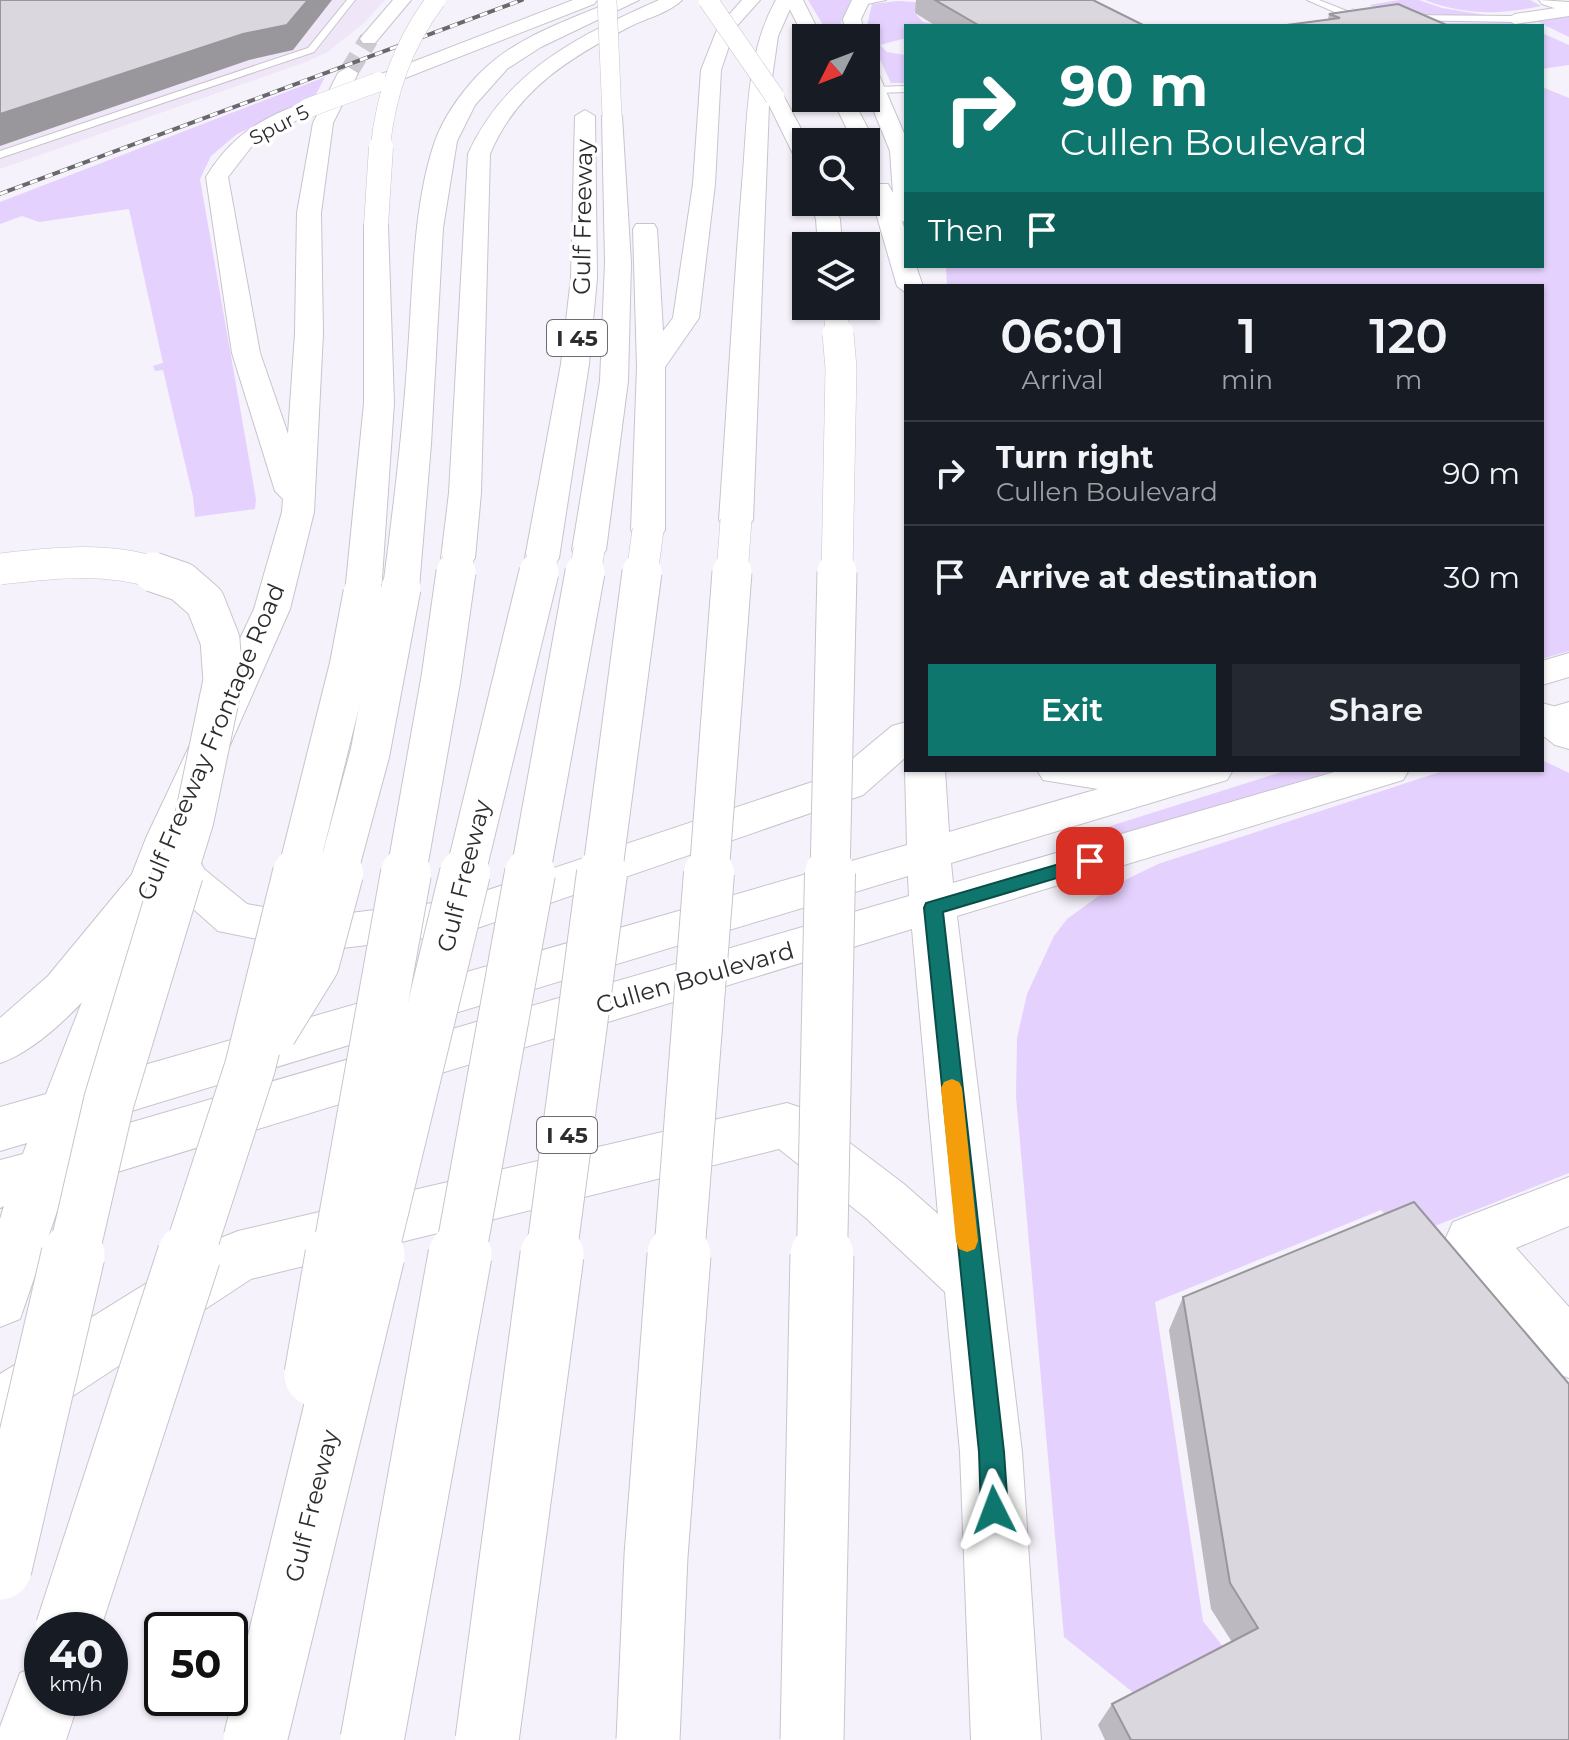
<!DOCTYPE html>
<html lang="en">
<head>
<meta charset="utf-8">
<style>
  body { margin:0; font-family:Montserrat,sans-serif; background:#242831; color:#f1f3f6; height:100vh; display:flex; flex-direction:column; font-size:30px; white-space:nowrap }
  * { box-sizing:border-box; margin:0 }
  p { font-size:26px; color:#9ea1a6 }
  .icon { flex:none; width:44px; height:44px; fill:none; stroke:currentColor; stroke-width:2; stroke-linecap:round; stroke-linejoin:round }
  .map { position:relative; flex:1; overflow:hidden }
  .panel { position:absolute; left:904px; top:284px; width:640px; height:488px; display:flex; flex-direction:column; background:#171b24; border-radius:0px; box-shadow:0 2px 6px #0004 }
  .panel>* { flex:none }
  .hud { position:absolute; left:904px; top:24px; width:640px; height:244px; border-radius:0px; box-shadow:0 2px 6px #0004; background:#0f766e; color:#fff; overflow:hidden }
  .needle { width:52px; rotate:228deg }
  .buttons { position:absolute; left:792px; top:24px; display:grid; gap:16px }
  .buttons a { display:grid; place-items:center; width:88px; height:88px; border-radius:0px; background:#171b24; box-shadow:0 2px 6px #0004; font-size:40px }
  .speed { position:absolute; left:24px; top:1612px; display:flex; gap:16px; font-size:40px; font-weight:700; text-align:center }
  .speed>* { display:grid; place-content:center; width:104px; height:104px; border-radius:50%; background:#171b24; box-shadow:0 2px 6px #0004; line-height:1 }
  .speed small { font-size:20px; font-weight:400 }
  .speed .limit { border:4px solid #111; border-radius:12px; background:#fff; color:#111 }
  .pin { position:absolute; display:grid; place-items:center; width:68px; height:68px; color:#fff; margin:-34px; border-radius:16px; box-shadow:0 4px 12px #0006 }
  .me { position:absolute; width:88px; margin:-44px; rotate:357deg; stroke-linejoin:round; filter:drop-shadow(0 0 6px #0008) }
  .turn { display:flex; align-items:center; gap:28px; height:168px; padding:0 24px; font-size:36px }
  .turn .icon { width:104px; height:104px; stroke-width:2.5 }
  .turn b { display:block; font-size:56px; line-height:68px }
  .then { display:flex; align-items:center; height:76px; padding:0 24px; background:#0003; gap:16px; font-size:30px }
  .eta { display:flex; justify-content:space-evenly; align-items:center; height:136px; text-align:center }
  .eta b { font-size:48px; font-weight:600; line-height:56px }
  .button { display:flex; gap:16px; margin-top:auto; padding:16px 24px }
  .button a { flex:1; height:92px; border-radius:0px; background:#0f766e; color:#fff; font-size:32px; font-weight:600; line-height:92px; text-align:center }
  .button a+a { background:#242831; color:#f1f3f6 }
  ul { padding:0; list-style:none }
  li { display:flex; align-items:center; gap:24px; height:104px; padding:0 24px; border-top:2px solid #363941 }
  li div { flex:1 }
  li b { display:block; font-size:30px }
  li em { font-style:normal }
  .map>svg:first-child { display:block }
</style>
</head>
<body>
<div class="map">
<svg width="1569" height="1740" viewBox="0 0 1569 1740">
  <rect width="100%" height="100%" fill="#f6f2fb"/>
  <path fill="#efe7f7" d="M0,0h385l-22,24 -37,29 -20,9 -306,107z"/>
  <g fill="#e5d1fd">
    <path d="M808,0h43l-10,22 3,16h-13z"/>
    <path d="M1399,0h20l23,8 43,7h-117l-20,-8 19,5 12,-3 -10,-4z"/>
    <path d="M1425,0h105l11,6c-39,9 -78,9 -116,-6z"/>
    <path d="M898,1l46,3 -30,8 9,10 12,2 -29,2v12l-26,7 7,7 18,3 1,28h-15l-25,-53 6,-26z"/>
    <path d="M1569,16v21l-31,-15 -30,4h-109l-8,-3h117z"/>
    <path d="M1542,33l27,12v20l-27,4z"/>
    <path d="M325,77l-12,23 -76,34 -26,22 -11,23 56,320 -1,10 -60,8 -2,-20 -30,-127 -8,1 -2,-5 10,-3 -34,-154 -90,13 -17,-6 -22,8v-22z"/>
    <path d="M1542,87l27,11v553l-27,8v-373h-595l-1,-20h596z"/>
    <path d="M1542,760l27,13v400l-162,64 -26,-27 -226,92 48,319 25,32 -93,41 -71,-57 -48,-540 1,-59 10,-44 27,-58 13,-17 44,-32 47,-23 288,-94h96z"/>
    <path d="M1288,770h48l-224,70 -11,-11z"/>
  </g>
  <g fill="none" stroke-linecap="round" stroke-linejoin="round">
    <path stroke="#cecad2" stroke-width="19" stroke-dasharray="19 10" stroke-linecap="butt" d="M348,73l21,-34"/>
    <g stroke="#c8c4cd" stroke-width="2">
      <g id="lane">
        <path d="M347,0h8l-41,52 -314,106v-7l308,-103z"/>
        <path d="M861,0h25l-28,6 -4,-3z"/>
        <path d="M1307,0h12l38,15 17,3 -21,2z"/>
        <path d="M1404,15l111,1 4,3 -4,3 -114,-2z"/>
        <path d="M906,86v6l-31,1 -5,-3 5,-3z"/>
      </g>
    </g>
    <g stroke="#c8c4cd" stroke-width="2">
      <g id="street">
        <path d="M1542,703l14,4 13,10v32l-14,-4 -13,-10z"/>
        <path d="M1569,1177v49l-53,22 53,59v71l-21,-8 -95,-112 -8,-18 8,-18z"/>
      </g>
    </g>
    <g stroke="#c8c4cd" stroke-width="2">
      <g id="secondary">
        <path d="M393,0h18l-36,43h-12l-3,-4 3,-4z"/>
        <path d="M573,0h24l-3,4 -209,82 -7,2 -10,-6 3,-4z"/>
        <path d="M785,0h18l19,38h-16v3z"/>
        <path d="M852,0h18l-9,19 4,19h-18l-4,-19z"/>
        <path d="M1569,6v10l-54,8 -9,-5 9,-5z"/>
        <path d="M866,62l10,6 30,70v84l-4,-1 4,13v32h10l7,20h-17v7l-9,-7 -28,-97 3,-5h16l5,9 -3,-42 -24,-59z"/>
        <path d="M348,67l10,6 -25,50 -12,90 2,120 -9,179 -24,97 -101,229 15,31 43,35 70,13 141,-17 375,-125 59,-49 14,-4v35l-43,38 -403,139 -143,17 -99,-20 -47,-42 -68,188 804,-232 -2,-75 1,-2 39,2 4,62 149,-43 -55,-9 -6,-10h196l-6,10 -276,83 2,20 388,-113h68l-6,10 -446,136 65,536 19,288h-70l-11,-288 -15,-160 -79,-74 -87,-69 -528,130 -230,151 -21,9v-65l218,-135 20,-8 549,-128 18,6 99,75 34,30 -26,-285 -847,259 -45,131 -20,8v-108l4,-13 -4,2v-48l23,-6 4,-11 -27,8v-44l46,-13 100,-256 108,-229 28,-97 1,-13 -8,-8 -43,-138 -26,-176c20,-33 44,-52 79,-67 11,-4 19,-9 30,-6l3,4 -66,38 -24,31 32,176 28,81 7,-101 2,-120 16,-90 25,-50zM908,876l1,20 -828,241 4,-12z"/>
        <path d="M832,98h20l23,44 -3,5 -6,1v-6h-13z"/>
        <path d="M1569,653v24l-27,8v-24z"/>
        <path d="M1569,702v26l-27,8v-26z"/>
      </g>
    </g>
    <g stroke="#c8c4cd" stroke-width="2">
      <path id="primary" d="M1539,0l30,2v11l-27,-9z"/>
    </g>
    <g stroke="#c8c4cd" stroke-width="2">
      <g id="highway">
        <path d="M616,0h23l-98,47 -34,22 -32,36 -18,36 -14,87 -12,216 -12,144 -6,7 -12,4 -12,-4 -6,-7c10,-78 20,-157 25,-236 5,-66 5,-148 27,-211 9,-24 25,-47 43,-66 36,-38 91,-55 138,-75z"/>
        <path d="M659,0h23c-12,12 -34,18 -49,25 -61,31 -116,64 -143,129l-9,339 -6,65 -5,7 -12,3 -12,-3 -5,-7 8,-65 19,-339c37,-83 112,-119 191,-154z"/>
        <path d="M742,0h18l-25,28 -14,42 -6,114 -16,134 -34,49v163l-5,7 -12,3 -12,-3 -5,-7 6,-163 -4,-138 3,-5h18l3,5 6,102 10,-13 20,-134 8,-114 17,-43z"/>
        <path d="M776,0h18l-16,36 -8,56 12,1 26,49 -2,24 -8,-2 -29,-59 -16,415 -5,7 -12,3 -12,-3 -5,-7c8,-112 14,-224 23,-336 6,-61 3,-129 34,-184z"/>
        <path d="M585,110l10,6 2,162 -8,86 -30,194 -5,7 -12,3 -12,-3 -5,-7 36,-194 10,-86 4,-162z"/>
        <path d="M612,110l10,6 9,147 -3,118 -22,169 -5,7 -12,3 -12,-3 -5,-7 28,-169 5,-118 -3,-147z"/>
        <path d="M810,202h24l6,17 2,27h-24l-2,-27z"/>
        <path d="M376,218l9,2 3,5 6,178 -13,190 -5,8 -13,3 -13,-3 -5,-8 19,-190v-178l3,-5z"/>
        <path d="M154,862l16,5 6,11c-32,56 -115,165 -176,185v-45l48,-42 90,-109z"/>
        <path d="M42,1664v34h38l-14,42h-66v-13l20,-54z"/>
      </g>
    </g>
    <use href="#lane" fill="#fff" fill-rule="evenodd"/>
    <use href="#street" fill="#fff" fill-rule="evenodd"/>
    <use href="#secondary" fill="#fff" fill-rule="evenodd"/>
    <use href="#primary" fill="#fff" fill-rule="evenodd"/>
    <use href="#highway" fill="#fff" fill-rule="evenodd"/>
    <g stroke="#6a686d" stroke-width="4">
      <path id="rail" d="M0,194l522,-194"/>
    </g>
    <use href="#rail" stroke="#fff" stroke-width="3" stroke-dasharray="8" stroke-linecap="butt"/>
    <g stroke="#c8c4cd" stroke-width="20" stroke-linecap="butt">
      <path id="secondary-bridge" d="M308,108l70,-26"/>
    </g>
    <g stroke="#c8c4cd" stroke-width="20" stroke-linecap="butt">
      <g id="highway-bridge-far5">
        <path d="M607,0l5,116"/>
        <path d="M708,0l67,97"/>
        <path d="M380,149c6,-56 22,-104 56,-149"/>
      </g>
    </g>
    <g stroke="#c8c4cd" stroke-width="25" stroke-linecap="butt">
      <g id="highway-bridge-far4">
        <path d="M376,225l5,-78"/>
        <path d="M835,306l3,30"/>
      </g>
    </g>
    <g stroke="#c8c4cd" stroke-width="32" stroke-linecap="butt">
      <g id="highway-bridge-far3">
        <path d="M0,569c53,-6 107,-13 159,5"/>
        <path d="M456,574l2,-16"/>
        <path d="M538,574l4,-16"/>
        <path d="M585,574l4,-24"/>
        <path d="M642,574l6,-44"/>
        <path d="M732,574l4,-54"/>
        <path d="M837,574l4,-206 -3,-34"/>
      </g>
    </g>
    <g stroke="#c8c4cd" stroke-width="41" stroke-linecap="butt">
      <g id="highway-bridge-far2">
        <path d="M153,572l29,10 23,20 15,38 3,41 -29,139 -17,55"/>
        <path d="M297,875l52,-208 14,-74"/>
        <path d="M337,875l33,-122 31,-165"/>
        <path d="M406,875l35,-197 15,-106"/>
        <path d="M465,875l74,-303"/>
        <path d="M530,875l55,-303"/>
        <path d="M602,875l40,-303"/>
        <path d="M709,875l23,-303"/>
        <path d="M830,875l7,-303"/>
      </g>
    </g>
    <g stroke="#c8c4cd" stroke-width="52" stroke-linecap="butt">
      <g id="highway-bridge-far1">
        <path d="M272,1031l42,-68 24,-90"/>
        <path d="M73,1257l36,-156 69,-228"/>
        <path d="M188,1257l62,-190 48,-194"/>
        <path d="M337,1257l69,-384"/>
        <path d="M372,1257l93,-384"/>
        <path d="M460,1257l70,-384"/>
        <path d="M551,1257l51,-384"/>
        <path d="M679,1257l30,-384"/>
        <path d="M822,1257l8,-384"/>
      </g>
    </g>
    <g stroke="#c8c4cd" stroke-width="65" stroke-linecap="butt">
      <g id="highway-bridge">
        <path d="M316,1375l21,-120"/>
        <path d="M0,1568l73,-313"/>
        <path d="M67,1630l122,-375"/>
        <path d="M255,1740l118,-485"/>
        <path d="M372,1740l88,-485"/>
        <path d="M487,1740l65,-485"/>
        <path d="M648,1740l8,-184 23,-301"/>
        <path d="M812,1740l10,-485"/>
      </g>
    </g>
    <use href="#secondary-bridge" stroke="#fff" stroke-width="19"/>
    <use href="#highway-bridge-far5" stroke="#fff" stroke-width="19"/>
    <use href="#highway-bridge-far4" stroke="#fff" stroke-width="24"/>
    <use href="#highway-bridge-far3" stroke="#fff" stroke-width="31"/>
    <use href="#highway-bridge-far2" stroke="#fff" stroke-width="39"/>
    <use href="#highway-bridge-far1" stroke="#fff" stroke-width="50"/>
    <use href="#highway-bridge" stroke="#fff" stroke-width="63"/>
  </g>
  <g fill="#bcb9c0">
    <path d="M916,0h177l52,26h-209l-21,-13z"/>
    <path d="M1329,14l120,12 -121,-6z"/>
    <path d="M1183,1297l386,443h-464l-7,-15 14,-21 120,-62 -21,-33 -42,-279z"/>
  </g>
  <path fill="#99969c" d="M308,0h24l-39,50 -44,10 -249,86v-32z"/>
  <g fill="#dbd7df" stroke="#99969c" stroke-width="2">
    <path d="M0,0h308l-21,25 -44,9 -243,80z"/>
    <path d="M935,0h158l52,26h-165z"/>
    <path d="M1398,4l51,22h-170l61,-8 -11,-4z"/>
    <path d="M1414,1202l155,182v356h-438l-19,-36 146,-76 -28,-45 -47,-286z"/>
  </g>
  <path fill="#0f766e" stroke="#0a4d48" stroke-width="2" d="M1090,855l9,6 -2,5 -154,46 61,540 4,58 -4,9 -10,4 -9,-4 -4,-9 -2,-58 -55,-544 2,-5z"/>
  <path fill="#f59e0b" d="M952,1079l7,3 3,6 16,153 -3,8 -8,3 -8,-3 -3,-8 -15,-153 3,-6z"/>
  <g text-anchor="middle" stroke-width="7" stroke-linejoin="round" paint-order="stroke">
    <g font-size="20" fill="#2d2c2f" stroke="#fff">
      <text transform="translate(279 125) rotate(-27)" y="7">Spur 5</text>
    </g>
    <g fill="#fff" stroke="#6c6b6d" stroke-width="2">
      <rect x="547" y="320" width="60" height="36" rx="6"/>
      <rect x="537" y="1117" width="60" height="36" rx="6"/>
    </g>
    <g font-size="22" font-weight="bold" fill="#2d2c2f">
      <text x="577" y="346">I 45</text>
      <text x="567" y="1143">I 45</text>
    </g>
    <g font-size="24" fill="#2d2c2f" stroke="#fff">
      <text transform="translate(583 217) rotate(-89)" y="8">Gulf Freeway</text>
      <text transform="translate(211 742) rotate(-67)" y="8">Gulf Freeway Frontage Road</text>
      <text transform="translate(464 876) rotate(-76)" y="8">Gulf Freeway</text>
      <text transform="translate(695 978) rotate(-16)" y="8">Cullen Boulevard</text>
      <text transform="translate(312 1506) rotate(-76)" y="8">Gulf Freeway</text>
    </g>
  </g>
</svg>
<div class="buttons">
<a><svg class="needle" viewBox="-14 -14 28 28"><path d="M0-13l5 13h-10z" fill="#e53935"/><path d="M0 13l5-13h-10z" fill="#9ea1a6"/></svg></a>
<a><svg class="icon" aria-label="search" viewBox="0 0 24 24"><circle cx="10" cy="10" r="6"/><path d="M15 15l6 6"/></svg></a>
<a><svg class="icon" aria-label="layers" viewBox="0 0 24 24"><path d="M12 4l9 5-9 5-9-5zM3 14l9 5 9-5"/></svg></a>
</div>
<div class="speed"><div>40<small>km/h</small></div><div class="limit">50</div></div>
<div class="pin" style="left:1090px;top:861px;background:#d93025"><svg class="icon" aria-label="arrive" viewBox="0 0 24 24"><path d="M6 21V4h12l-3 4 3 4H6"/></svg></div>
<svg class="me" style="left:994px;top:1510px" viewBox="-20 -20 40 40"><path d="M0-17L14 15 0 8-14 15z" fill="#0f766e" stroke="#fff" stroke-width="4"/></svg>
<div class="hud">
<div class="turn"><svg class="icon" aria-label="right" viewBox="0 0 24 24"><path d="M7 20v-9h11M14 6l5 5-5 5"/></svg><div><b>90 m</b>Cullen Boulevard</div></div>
<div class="then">Then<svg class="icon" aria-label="arrive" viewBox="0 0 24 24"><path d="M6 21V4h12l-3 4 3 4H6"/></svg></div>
</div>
<section class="panel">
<div class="eta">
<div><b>06:01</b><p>Arrival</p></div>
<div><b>1</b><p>min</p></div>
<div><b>120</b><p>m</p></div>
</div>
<ul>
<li><svg class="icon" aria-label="right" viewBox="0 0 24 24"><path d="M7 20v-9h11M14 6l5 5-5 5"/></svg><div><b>Turn right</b><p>Cullen Boulevard</p></div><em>90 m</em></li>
<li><svg class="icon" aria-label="arrive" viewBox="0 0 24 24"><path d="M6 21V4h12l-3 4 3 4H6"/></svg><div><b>Arrive at destination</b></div><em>30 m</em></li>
</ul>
<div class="button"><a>Exit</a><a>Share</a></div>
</section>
</div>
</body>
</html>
